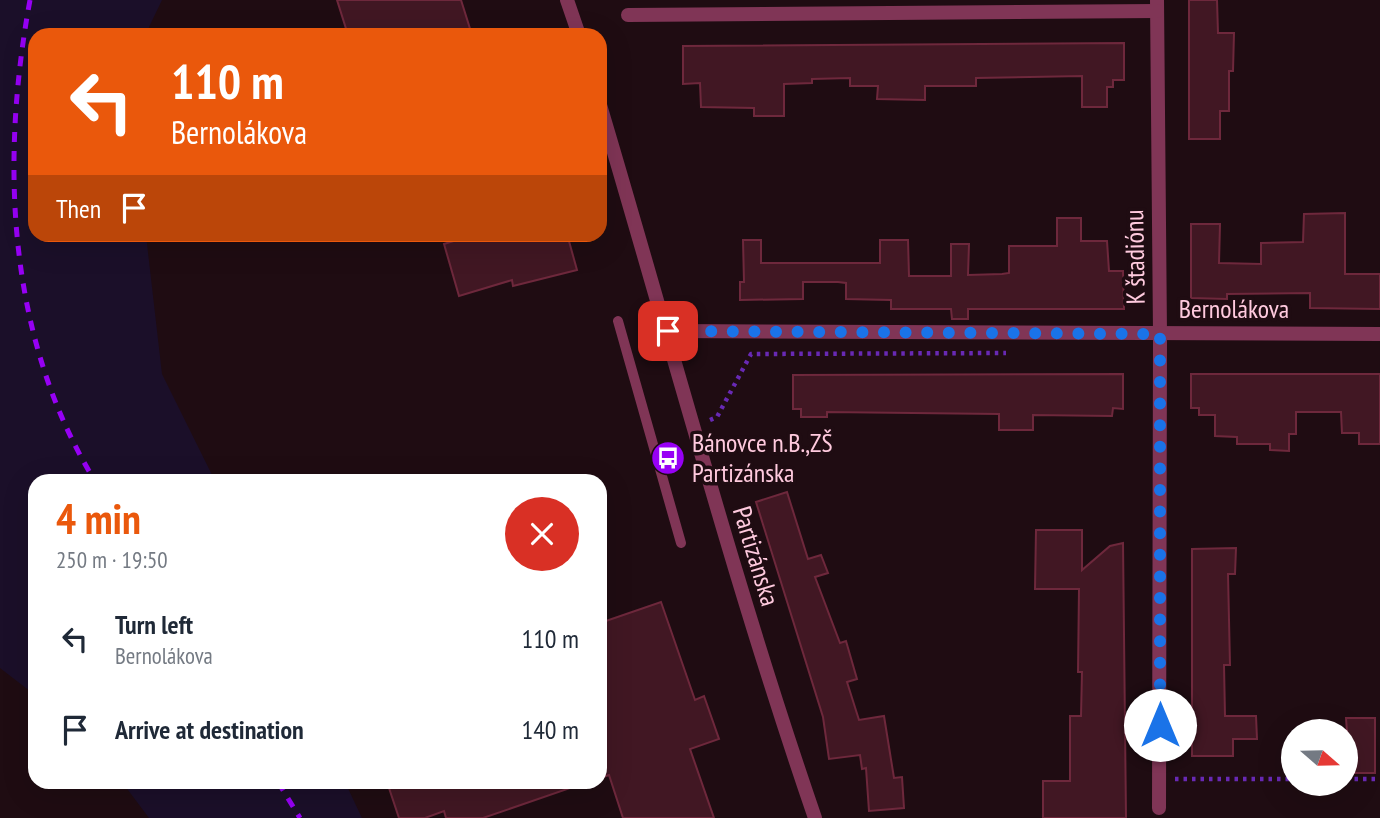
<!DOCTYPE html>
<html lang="en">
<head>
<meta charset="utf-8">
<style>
  body { margin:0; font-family:"PT Sans Narrow",sans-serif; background:#f2f2f3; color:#1f2937; height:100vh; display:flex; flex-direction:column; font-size:26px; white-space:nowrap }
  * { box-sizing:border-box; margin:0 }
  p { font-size:23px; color:#747a83 }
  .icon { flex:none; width:38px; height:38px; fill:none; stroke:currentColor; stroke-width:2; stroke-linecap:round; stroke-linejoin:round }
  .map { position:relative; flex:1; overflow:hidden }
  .sheet { position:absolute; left:28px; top:474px; width:579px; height:315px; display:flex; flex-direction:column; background:#fff; border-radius:21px; box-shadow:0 7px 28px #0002 }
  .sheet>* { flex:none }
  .guide { position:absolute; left:28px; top:28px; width:579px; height:214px; border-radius:21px; box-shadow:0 7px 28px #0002; background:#ea580c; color:#fff; overflow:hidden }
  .needle { width:46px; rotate:110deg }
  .buttons { position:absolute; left:1281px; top:719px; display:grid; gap:14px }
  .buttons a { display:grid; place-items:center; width:77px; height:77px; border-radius:50%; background:#fff; box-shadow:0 7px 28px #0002; font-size:35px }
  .pin { position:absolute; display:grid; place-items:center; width:60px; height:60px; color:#fff; margin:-30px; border-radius:14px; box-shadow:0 4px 10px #0006 }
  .me { position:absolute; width:77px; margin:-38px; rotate:0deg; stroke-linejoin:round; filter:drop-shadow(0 0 5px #0008) }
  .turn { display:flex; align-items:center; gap:24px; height:147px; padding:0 28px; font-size:32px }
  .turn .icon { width:91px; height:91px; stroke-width:2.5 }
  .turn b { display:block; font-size:49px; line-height:60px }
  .then { display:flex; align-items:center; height:66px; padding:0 28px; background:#0003; gap:14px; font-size:26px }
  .round { display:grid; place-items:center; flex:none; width:74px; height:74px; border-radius:37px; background:#f2f2f3 }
  .headline { display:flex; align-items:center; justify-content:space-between; height:119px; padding:0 28px }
  h1 { font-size:42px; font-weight:700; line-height:52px; color:#ea580c }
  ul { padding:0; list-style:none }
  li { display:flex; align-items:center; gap:21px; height:91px; padding:0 28px }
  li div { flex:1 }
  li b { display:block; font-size:26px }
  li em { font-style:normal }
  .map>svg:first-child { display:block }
</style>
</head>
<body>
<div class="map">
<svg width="1380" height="818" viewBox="0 0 1380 818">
  <rect width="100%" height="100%" fill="#1f0c12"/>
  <g fill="#1b0f29">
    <path d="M0,0h162l-13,27 -1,8h-113v199l111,1 16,139 53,107h-180v214l-35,-27z"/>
    <path d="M122,782h223l17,36h-213z"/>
  </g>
  <g fill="#411723" stroke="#6e283c" stroke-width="2">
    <path d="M337,0h124l11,35h-124z"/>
    <path d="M1189,0h28l1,33h16l-1,38h-4v40h-9v28h-31z"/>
    <path d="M1124,43v37h-11v7h-6v20h-25v-31l-106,2v8h-51v14l-48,-1 1,-13h-28v-8l-38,1v4l-28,1v32h-30v-8l-53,-1 -1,-24 -17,1v-38z"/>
    <path d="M1345,213v61h35v35l-70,-1v-15l-83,1v5l-36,-1v-74h29l-1,39 42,1v-21l42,-1 1,-28z"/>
    <path d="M1057,218h24v23h26l2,30h14l1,38h-156v10h-16l-1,-10h-60v-9l-45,-1v-16l-8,-1h-35v17l-63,1v-18h4l-1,-42h18v23h119v-23h28l1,36h42v-32h18l-1,31 34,-1 7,-1v-27h48z"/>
    <path d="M476,234h91l10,36 -64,16 -1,-6 -53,16 -15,-52z"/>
    <path d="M1123,374v35l-10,-1 -1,8 -79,-1v15h-34v-16l-172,-2v5h-26v-8h-8v-34z"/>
    <path d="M1191,374h189v70h-21v-11h-17l-1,-21h-45v22h-7v17l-19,-1v-6h-33v-7l-22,-1v-21h-16v-7h-8z"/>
    <path d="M787,492l21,67 13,-4 7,18 -13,4 25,66 6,-2 11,38 -10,3 12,38 25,-4 10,62 8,-1 2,31 -35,3 -3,-43 -4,1 -2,-14 -31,4 -6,-42 -67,-215z"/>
    <path d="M1036,530h46v40l28,-24 13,-3 3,275h-83v-37h27v-65h11l1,-44h-4l1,-83h-44z"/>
    <path d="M1236,548l-1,26h-7l2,91h-6l1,51h31l1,23h-24v17h-41v-207z"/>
    <path d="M661,602l34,98 9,-4 15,43 -29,10 24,69h-91l-14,-43 -9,3v-155z"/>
    <path d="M1346,718h29v55h-25z"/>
    <path d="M387,782h191l1,3 -96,33h-37l-2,-7 -19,7h-26z"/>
  </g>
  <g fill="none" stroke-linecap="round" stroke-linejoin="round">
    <g stroke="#6829b4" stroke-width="4.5" stroke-dasharray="3.5 5" stroke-linecap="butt">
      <path d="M710,420l7,-3 34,-63 255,-1"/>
      <path d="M1175,779h118"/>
      <path d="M1346,779h34"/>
    </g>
    <path stroke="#803556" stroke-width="10" d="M618,321l63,222"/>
    <g stroke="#803556" stroke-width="14">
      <path d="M1157,0l3,334 -1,474"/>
      <path d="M628,15l529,-4"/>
      <path d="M668,331l712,3"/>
    </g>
    <g stroke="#803556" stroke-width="14">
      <path d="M567,0l12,35"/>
      <path d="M600,105c71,238 134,478 215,713"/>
    </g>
    <g stroke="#9700f5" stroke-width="5" stroke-dasharray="10 9" stroke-linecap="butt">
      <path d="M30,0c-30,162 -23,338 65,481"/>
      <path d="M278,782l22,36"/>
    </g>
  </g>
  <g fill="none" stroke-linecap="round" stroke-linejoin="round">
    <path stroke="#1a73e8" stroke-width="12" stroke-dasharray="0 21.6" d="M668,331l492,3v391"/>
  </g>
  <defs>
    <g id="bus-disc" transform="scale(1.75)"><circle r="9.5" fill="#9700f5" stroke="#1f0c12"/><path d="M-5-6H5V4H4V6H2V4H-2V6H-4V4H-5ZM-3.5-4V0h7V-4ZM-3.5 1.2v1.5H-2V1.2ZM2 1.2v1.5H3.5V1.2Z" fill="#fff"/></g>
  </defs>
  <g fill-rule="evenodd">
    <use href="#bus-disc" x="668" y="458"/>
  </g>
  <g text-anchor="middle" stroke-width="7" stroke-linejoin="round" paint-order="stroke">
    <g font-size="26" fill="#ffcade" stroke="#1f0c12">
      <text transform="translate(1135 257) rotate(-91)" y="9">K štadiónu</text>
      <text x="1234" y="318">Bernolákova</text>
      <text transform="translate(756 556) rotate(73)" y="9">Partizánska</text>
    </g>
    <g font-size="26" fill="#ffcade" stroke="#1f0c12" text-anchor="start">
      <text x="692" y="452">Bánovce n.B.,ZŠ<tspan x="692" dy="30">Partizánska</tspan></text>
    </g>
  </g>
</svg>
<div class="buttons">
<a><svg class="needle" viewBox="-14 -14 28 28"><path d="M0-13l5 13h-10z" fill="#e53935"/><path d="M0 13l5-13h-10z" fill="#747a83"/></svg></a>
</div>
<div class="pin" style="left:668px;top:331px;background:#d93025"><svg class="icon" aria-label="arrive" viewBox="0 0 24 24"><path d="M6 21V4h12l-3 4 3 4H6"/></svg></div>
<svg class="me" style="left:1160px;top:725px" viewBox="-20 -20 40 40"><circle r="19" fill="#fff"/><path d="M0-13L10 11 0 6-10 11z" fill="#1a73e8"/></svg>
<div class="guide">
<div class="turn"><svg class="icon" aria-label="left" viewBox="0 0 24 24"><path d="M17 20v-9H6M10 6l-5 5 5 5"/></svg><div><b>110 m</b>Bernolákova</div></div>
<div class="then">Then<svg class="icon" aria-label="arrive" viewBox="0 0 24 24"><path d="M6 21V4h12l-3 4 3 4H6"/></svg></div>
</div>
<section class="sheet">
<div class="headline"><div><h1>4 min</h1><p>250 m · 19:50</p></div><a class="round" style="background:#d93025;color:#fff"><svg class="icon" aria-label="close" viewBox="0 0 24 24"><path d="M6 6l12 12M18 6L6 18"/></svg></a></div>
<ul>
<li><svg class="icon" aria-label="left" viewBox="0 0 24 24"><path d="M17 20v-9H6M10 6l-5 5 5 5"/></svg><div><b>Turn left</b><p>Bernolákova</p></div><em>110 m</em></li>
<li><svg class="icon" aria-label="arrive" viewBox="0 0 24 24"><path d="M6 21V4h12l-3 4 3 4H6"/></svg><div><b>Arrive at destination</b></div><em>140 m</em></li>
</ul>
</section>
</div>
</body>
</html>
